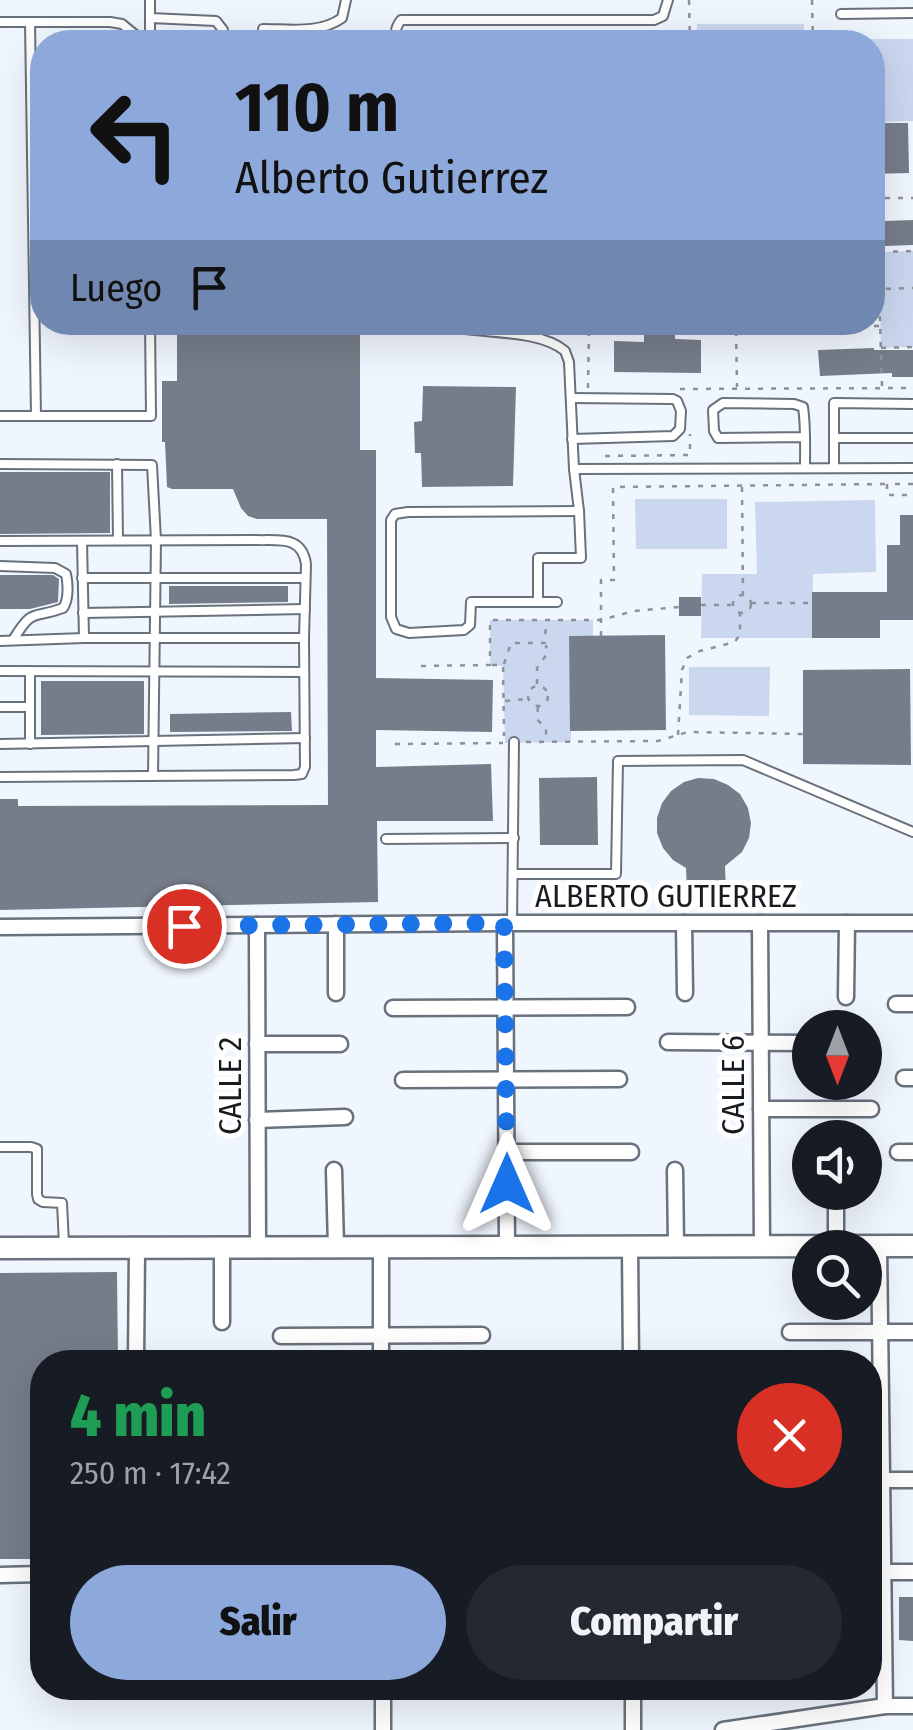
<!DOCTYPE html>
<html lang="es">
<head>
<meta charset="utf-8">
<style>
  body { margin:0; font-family:"Fira Sans Condensed",sans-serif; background:#242831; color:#f1f3f6; height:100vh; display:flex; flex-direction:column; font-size:38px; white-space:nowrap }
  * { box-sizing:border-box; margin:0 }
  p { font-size:32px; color:#9ea1a6 }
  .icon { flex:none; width:55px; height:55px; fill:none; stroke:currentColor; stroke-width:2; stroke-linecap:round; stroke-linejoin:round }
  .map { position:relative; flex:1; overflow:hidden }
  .side { position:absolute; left:30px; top:1350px; width:852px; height:350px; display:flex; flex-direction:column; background:#171b24; border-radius:40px; box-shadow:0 10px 40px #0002 }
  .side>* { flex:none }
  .hud { position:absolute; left:30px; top:30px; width:855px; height:305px; border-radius:40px; box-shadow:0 10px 40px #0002; background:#8da9db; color:#111; overflow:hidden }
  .needle { width:65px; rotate:180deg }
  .tools { position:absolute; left:792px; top:1010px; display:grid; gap:20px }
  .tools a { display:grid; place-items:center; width:90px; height:90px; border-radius:50%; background:#171b24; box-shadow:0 10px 40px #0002; font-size:50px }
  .pin { position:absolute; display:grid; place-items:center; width:85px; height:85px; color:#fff; margin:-42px; border:5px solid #fff; border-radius:50%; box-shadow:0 2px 10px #0007 }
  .me { position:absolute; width:110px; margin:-55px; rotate:0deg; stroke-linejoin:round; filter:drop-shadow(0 0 8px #0008) }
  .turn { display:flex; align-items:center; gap:35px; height:210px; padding:0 40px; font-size:45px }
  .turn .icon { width:130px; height:130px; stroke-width:2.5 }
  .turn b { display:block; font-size:70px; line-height:85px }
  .then { display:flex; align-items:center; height:95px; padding:0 40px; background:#0003; gap:20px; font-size:38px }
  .round { display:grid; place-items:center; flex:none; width:105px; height:105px; border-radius:52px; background:#242831 }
  .headline { display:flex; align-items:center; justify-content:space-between; height:170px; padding:0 40px }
  h1 { font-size:60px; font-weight:800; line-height:75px; color:#1e9e55 }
  .cta { display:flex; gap:20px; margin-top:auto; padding:20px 40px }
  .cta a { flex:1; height:115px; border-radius:60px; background:#8da9db; color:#111; font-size:40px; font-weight:800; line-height:115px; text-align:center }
  .cta a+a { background:#242831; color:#f1f3f6 }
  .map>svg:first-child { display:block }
</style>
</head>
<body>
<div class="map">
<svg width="913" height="1730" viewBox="0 0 913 1730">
  <rect width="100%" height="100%" fill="#f0f6fe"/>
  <g fill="#cad7ef">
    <rect x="697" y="24" width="107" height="18"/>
    <path d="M830,39h83v82l-40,1 -1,-80h-42z"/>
    <path d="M913,251v96l-32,1 -2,-96z"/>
    <path d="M635,499h92v50h-91z"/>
    <path d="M875,500l1,72 -63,2 -1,64h-111l1,-64h55l-2,-72z"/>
    <path d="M490,620h103v16h-24l2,106 -66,1 -2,-77 -13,-1z"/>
    <path d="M689,667h81l-1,49 -80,-1z"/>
  </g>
  <g fill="#767d8a">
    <path d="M872,123h36l1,50 -37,1z"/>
    <path d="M913,220v25l-28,1v-25z"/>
    <path d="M177,322h183v128h16v228l117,2 -1,52 -116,-2v37l115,-3 2,57h-116l1,81 -378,8v-111h18v7l310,-1 -1,-286h-70l-9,-3 -7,-8 -8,-19h-61l-5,-2 -2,-45h-3v-61h15z"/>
    <path d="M644,322h31v17l26,1v33l-87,-1v-31l30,1z"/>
    <path d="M874,348v2h39v27h-21v-4l-72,3 -2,-26z"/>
    <path d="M423,386l93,1 -3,99 -91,1 -1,-34h-6l-1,-31 8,-1z"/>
    <path d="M0,472h110v61l-110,1z"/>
    <path d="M900,515h13v105h-33v18h-68v-46h75v-47h13z"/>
    <path d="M0,575h53l6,4 -1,23 -28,7h-30z"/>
    <path d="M169,586h119v16l-119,2z"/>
    <rect x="679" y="597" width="22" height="19"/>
    <path d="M665,635l1,95 -96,1 -1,-95z"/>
    <path d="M910,669l1,96 -108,-1v-94z"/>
    <path d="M41,681h103v53l-103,1z"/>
    <path d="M291,712l1,19 -122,1v-18z"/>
    <path d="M597,777l1,68h-58l-1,-67z"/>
    <path d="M698,778l16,1 14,6 12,9 8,14 3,15 -2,15 -7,14 -17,14 1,26h-39l-1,-24 -13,-8 -10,-12 -6,-15v-15l5,-15 9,-12 13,-9z"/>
    <path d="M117,1272l1,90h-76v197h-42v-286z"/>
    <path d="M899,1597h14v44l-14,-1z"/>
  </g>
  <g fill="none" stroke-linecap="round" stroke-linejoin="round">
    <g stroke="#69717d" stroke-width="12">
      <g id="lane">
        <path d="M150,0v42"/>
        <path d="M841,14l72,-1"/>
        <path d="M150,18l66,3 7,9 1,12"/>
        <path d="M0,22h110l12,2 22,18"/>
        <path d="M30,22l6,394"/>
        <path d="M263,29c26,0 57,5 79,-11l4,-18"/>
        <path d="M400,42c-6,-8 -5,-14 1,-22h253l9,-4 5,-16"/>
        <path d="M431,322c38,14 104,4 134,29l4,11 5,107"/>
        <path d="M571,398l102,1 4,2 4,10 -1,18 -7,7 -101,3"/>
        <path d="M913,404l-79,-1v35h79"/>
        <path d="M0,416h151l-1,-94"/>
        <path d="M805,437l-87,1 -4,-7 -1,-21 10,-7 71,1 9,3c3,19 2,40 2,61"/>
        <path d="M834,438v30"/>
        <path d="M0,464l152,1 4,75 -3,236"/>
        <path d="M117,464l1,76"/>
        <path d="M0,541l255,-1c24,1 47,-5 51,24l-2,74"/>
        <path d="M82,541l2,97"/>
        <path d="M0,566l55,2 11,6c2,9 3,26 -3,34 -31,12 -29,-2 -50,32"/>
        <path d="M82,578h223"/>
        <path d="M538,602v-44h43l-2,-47 -5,-42 339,-1"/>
        <path d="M557,602h-86l-1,23 -6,5 -55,3 -13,-4 -5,-12v-97l4,-6 13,-2 171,-1"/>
        <path d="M83,613l222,-4"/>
        <path d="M0,641l84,-3h220l1,129 -3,7 -8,1 -294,2"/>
        <path d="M0,671l304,1"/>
        <path d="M30,671v73"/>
        <path d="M0,707h30"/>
        <path d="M0,744l305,-6"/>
        <path d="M386,839l128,-1"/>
        <path d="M514,874h102l2,-113 125,-1 170,72"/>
        <path d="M512,923l2,-181"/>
        <path d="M0,1147h31l6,2v45l1,5 5,3 19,1 2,41"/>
      </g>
    </g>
    <g stroke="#69717d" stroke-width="19">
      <g id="street">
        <path d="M505,923l2,323"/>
        <path d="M684,923l1,70"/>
        <path d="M760,923l2,324"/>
        <path d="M336,924v69"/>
        <path d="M257,925l1,322"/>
        <path d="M0,927l505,-4h408"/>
        <path d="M846,997l1,-74"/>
        <path d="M896,1004h17"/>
        <path d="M393,1008l234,-1"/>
        <path d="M668,1042l142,1"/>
        <path d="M865,1043h6"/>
        <path d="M257,1044h83"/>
        <path d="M904,1078h9"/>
        <path d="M403,1080l216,-1"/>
        <path d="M761,1109h110"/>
        <path d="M257,1120l88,-3"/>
        <path d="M507,1152h124"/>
        <path d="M898,1152h15"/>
        <path d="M334,1170l2,77"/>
        <path d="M675,1170l1,77"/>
        <path d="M836,1192v54"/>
        <path d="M879,1246l6,460"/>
        <path d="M222,1247v75"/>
        <path d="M381,1247v115"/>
        <path d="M630,1247l1,115"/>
        <path d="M790,1332h123"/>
        <path d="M281,1336l201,-1"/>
        <path d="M136,1362l1,-114"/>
        <path d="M870,1480h43"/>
        <path d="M870,1572h43"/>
        <path d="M0,1575l42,-1"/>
        <path d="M383,1688v42"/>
        <path d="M633,1688v42"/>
        <path d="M723,1730l162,-24h28"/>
      </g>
    </g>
    <g stroke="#69717d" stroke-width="25">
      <path id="secondary" d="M0,1248l913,-2"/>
    </g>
    <g stroke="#8d9198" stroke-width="2.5" stroke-dasharray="5 8" stroke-linecap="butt">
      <path d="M689,0l1,42"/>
      <path d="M812,0l1,42"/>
      <path d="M872,198h41"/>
      <path d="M879,198v89"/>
      <path d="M880,252l33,-1"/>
      <path d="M736,322v5l144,-1"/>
      <path d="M675,328l61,-1 1,60"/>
      <path d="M881,348l32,-1"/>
      <path d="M882,386l-3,-97 34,-1"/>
      <path d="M588,388l1,-59 55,-1"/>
      <path d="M680,389l233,-1"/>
      <path d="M605,456l85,-1v-21"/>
      <path d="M913,484h-26v11h26"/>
      <path d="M742,487l1,108"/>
      <circle cx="742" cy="604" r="9"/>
      <path d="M751,603h61"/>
      <path d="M701,605h30"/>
      <path d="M601,636v-56h13l-1,-93 274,-3"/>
      <path d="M504,664l7,-21h34l1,-21"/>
      <path d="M492,665h11l1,71"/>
      <path d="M421,666l69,-1v-45h111l33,-9 45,-4"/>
      <path d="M537,684v-16l10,-14 -1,-9"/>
      <circle cx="538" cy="696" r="10"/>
      <path d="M505,701l22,-2"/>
      <path d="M538,707l-1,12 9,10v12"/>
      <path d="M678,735l4,-65 5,-12 13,-7 35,-9 5,-8v-20"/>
      <path d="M526,742l132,-1 30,-9 115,2"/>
      <path d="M395,744l108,-1"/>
    </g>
    <use href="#lane" stroke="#fff" stroke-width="8"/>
    <use href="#street" stroke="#fff" stroke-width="14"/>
    <use href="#secondary" stroke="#fff" stroke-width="20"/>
  </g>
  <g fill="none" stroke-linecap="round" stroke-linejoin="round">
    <path stroke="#1a73e8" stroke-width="18" stroke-dasharray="0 32.4" d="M184,926l320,-3 3,261"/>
  </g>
  <g text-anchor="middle" stroke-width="10" stroke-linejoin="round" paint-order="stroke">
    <g font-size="32" fill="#181b20" stroke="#fff">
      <text x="666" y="907">ALBERTO GUTIERREZ</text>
      <text transform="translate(733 1085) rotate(-90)" y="11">CALLE 6</text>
      <text transform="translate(230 1086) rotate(-90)" y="11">CALLE 2</text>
    </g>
  </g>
</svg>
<div class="tools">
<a><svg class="needle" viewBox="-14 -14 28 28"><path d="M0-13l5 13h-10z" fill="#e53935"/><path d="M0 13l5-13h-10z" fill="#9ea1a6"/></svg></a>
<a><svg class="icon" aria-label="sound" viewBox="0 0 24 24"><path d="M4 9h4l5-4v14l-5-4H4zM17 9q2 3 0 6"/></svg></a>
<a><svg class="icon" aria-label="search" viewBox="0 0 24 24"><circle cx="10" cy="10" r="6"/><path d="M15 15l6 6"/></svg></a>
</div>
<div class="pin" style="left:184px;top:926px;background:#d93025"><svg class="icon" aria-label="arrive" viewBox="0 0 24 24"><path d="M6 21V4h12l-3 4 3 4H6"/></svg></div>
<svg class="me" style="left:507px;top:1184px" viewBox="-20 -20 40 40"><path d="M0-17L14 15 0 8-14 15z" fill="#1a73e8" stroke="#fff" stroke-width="4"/></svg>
<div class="hud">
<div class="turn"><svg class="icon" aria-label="left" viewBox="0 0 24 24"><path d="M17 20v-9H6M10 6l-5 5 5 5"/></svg><div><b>110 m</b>Alberto Gutierrez</div></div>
<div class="then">Luego<svg class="icon" aria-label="arrive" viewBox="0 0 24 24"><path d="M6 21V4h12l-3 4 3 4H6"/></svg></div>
</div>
<section class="side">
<div class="headline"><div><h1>4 min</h1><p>250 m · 17:42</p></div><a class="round" style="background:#d93025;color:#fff"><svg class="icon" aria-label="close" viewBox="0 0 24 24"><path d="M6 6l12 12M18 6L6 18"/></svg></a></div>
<div class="cta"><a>Salir</a><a>Compartir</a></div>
</section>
</div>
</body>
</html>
